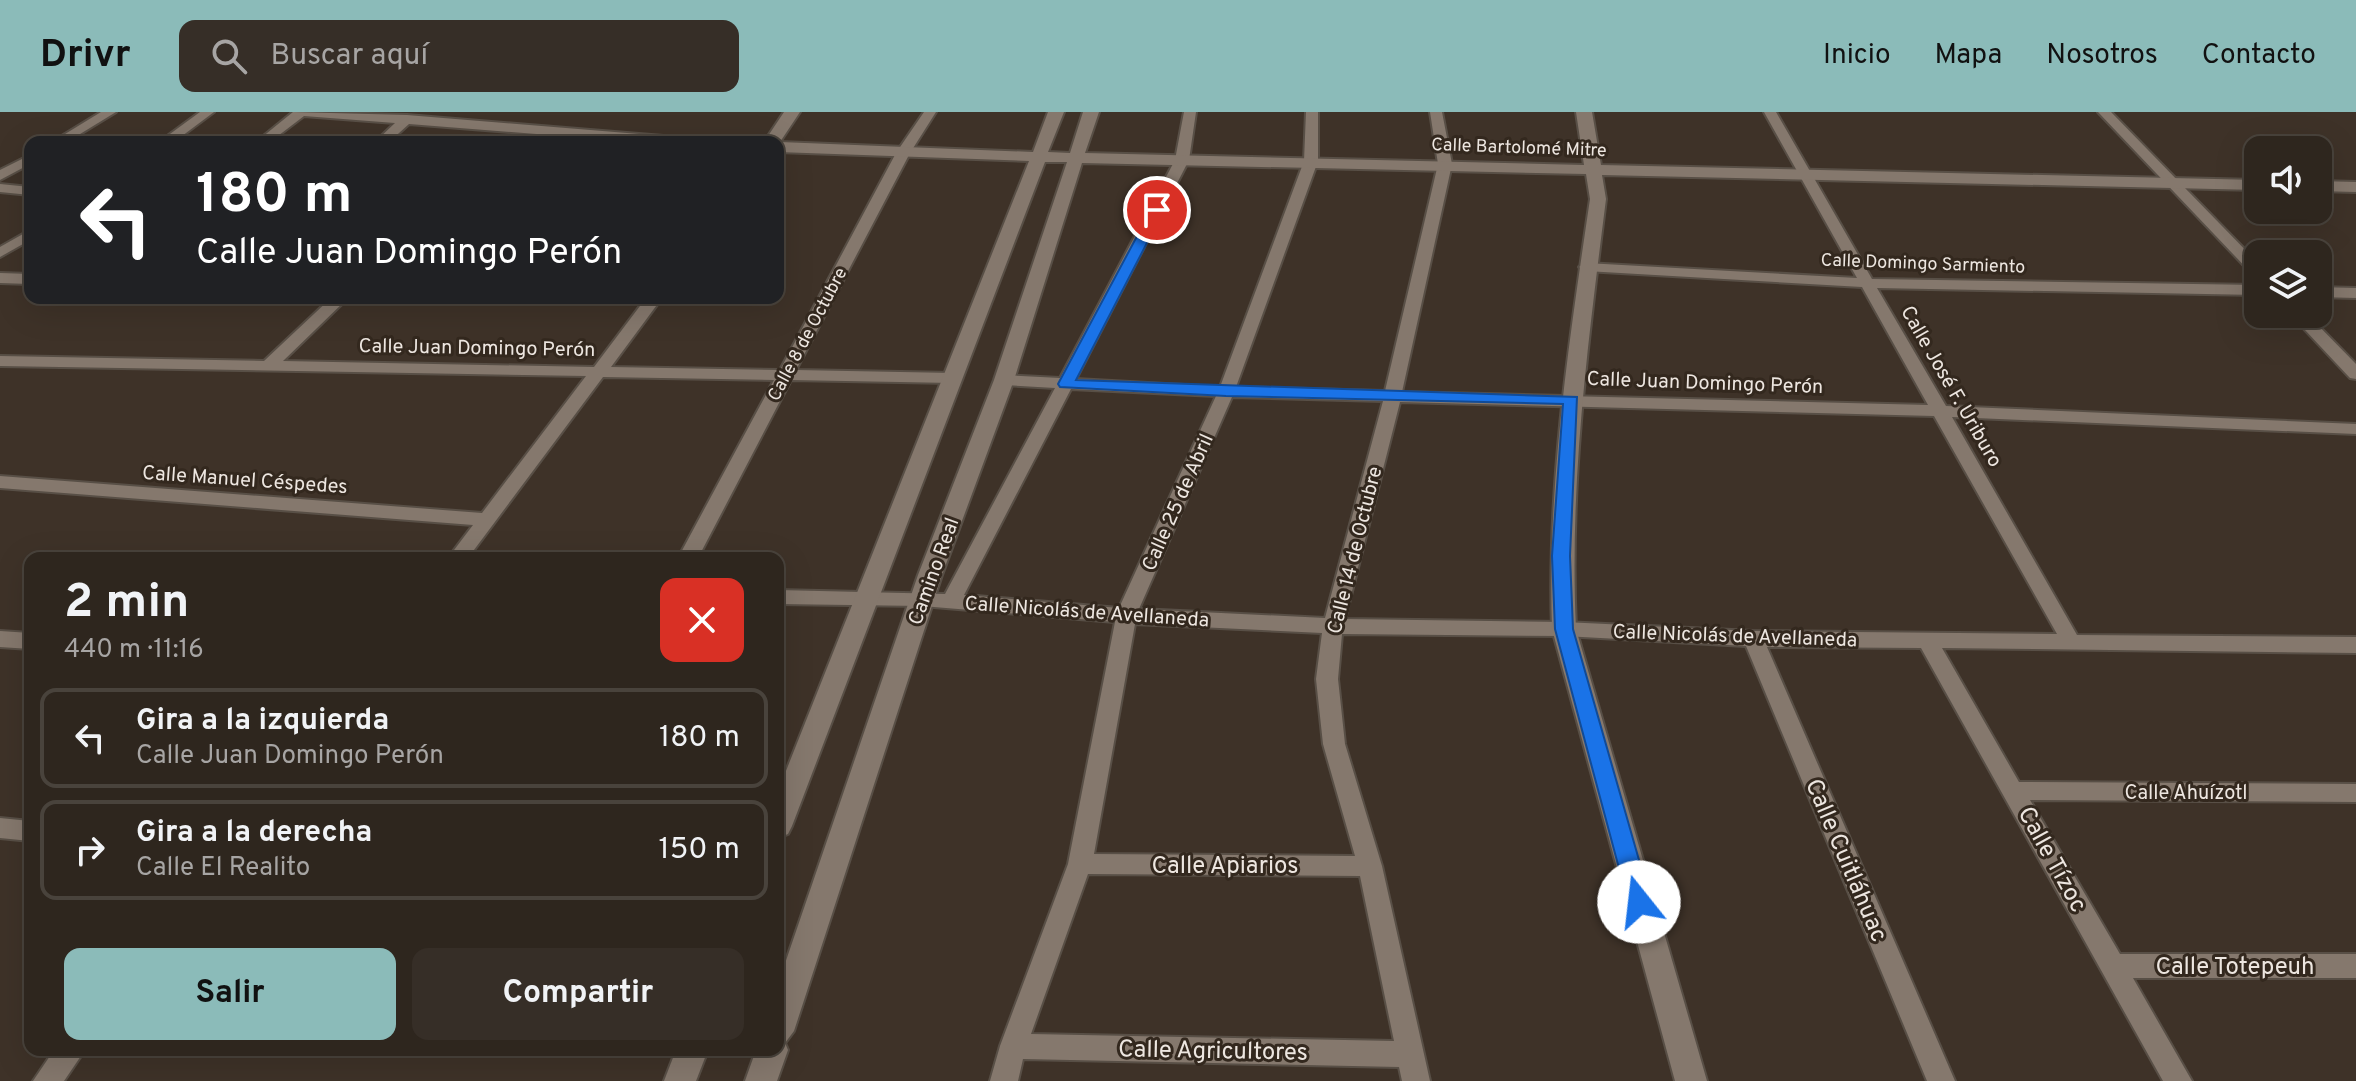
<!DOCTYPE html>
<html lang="es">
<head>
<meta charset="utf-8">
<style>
  body { margin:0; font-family:Overpass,sans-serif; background:#362e27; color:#f1f3f6; height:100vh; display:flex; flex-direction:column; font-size:30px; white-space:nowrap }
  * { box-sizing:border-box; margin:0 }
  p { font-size:26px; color:#a7a5a4 }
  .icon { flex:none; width:44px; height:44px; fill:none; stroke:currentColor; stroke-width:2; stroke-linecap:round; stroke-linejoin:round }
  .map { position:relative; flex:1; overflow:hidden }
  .sheet { position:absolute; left:24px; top:440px; width:760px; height:504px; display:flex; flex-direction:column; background:#2e261e; border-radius:16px; box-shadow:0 8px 32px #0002,0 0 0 2px #49433c }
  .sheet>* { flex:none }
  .top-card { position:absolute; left:24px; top:24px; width:760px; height:168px; border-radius:16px; box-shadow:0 8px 32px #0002,0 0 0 2px #49433c; background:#202124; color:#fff; overflow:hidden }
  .fabs { position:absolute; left:2244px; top:24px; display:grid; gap:16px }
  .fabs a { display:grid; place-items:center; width:88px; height:88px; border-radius:16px; background:#2e261e; box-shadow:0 8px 32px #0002,0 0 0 2px #49433c; font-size:40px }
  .pin { position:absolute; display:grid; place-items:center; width:68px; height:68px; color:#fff; margin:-34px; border:4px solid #fff; border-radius:50%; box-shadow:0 2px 8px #0007 }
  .me { position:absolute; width:88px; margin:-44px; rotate:344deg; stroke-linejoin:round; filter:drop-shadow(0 0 6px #0008) }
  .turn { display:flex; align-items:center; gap:28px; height:168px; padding:0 40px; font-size:36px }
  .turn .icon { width:104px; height:104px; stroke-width:2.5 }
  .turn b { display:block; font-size:56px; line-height:68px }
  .round { display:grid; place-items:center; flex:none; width:84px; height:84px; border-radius:16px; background:#362e27 }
  .overview { display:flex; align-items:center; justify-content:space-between; height:136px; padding:0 40px }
  h1 { font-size:48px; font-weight:700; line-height:60px }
  .cta { display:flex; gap:16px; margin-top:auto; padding:16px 40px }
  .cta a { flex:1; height:92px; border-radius:16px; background:#8bbbb9; color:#111; font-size:32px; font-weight:700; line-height:92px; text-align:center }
  .cta a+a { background:#362e27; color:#f1f3f6 }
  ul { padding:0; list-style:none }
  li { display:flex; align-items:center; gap:24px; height:100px; margin:0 16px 12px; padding:0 24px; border:4px solid #49433c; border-radius:16px }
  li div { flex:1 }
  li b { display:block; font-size:30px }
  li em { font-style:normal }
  header { display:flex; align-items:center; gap:48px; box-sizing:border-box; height:112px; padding:0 40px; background:#8bbbb9; color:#111 }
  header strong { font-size:38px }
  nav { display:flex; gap:44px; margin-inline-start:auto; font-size:28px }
  .search { width:560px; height:72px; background:#362e27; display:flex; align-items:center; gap:20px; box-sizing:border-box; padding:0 28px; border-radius:16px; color:#a7a5a4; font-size:30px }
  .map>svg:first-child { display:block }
</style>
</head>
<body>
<header>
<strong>Drivr</strong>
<div class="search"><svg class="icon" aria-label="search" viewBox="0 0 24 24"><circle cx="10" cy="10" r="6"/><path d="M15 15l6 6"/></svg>Buscar aquí</div>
<nav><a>Inicio</a><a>Mapa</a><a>Nosotros</a><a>Contacto</a></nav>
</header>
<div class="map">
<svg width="2356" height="969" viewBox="0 0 2356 969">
  <rect width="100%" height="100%" fill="#3e3228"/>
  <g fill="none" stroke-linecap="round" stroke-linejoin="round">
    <g stroke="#584f46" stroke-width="4">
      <g id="minor">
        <path d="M101,0h15l-49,30h-15z"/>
        <path d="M200,0h14l-40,30h-15z"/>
        <path d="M293,0l114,3 281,23 6,4h-56l-229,-18 -20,18h-14l20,-19 -91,-7 -34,26h-14z"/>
        <path d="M924,0h12l-26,41 -114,217 157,3 8,5 -8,5 -162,-3 -93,178h-20l96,-178 -171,-3 -135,181h-20l25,-33 -473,-37v-12l482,37 104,-137 -586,-10v-10l264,5 67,-63h17l-65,63 311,6 52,-69h16l-51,69 169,3 116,-217z"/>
        <path d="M1184,0h12l-7,48 -113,219 144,8 84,-226 2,-49h12v49l-82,226 149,4 53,-227 -8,-52h12l10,52 -50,228 526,13 -66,-118 -276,-16 -7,-4 7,-4 271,15 -93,-166h12l96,167 386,6v10l-381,-7 69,118 410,18v10l-404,-17 125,218 279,2v16l-414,-5 77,134 337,2v18l-326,-2 90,154h236v24h-223l59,103h-29l-242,-433 -154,-1 188,434h-28l-181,-435 -182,-10 -222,-2 -4,45 7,65 37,122 48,215h-28l-3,-14 -376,-8 -5,22h-28l10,-35 68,-182 47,-242 -193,-16 -144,-2v-14l167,4 110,-206 -51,-3 -8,-5 8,-5 56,3 115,-218zM1071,277l145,7 -97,212 -155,-13zM1232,285l151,4 -58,217 -186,-9zM1400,290l534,14 123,218 -304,-3 -189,-9 -219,-3zM1135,512l187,9 -6,46 7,65 32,112 -261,-2zM1088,762l272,2 34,165 -363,-7z"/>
        <path d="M2098,0h13l147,151v13l-5,-1z"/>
        <path d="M30,43v9l-30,16v-10z"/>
        <path d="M0,72l30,3v8l-30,-3z"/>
        <path d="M30,118v10l-30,17v-10z"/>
        <path d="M0,161l30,1v10l-30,-1z"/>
        <path d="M2318,175l38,1v10l-38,-1z"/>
        <path d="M2290,202h17l49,50v15l-6,-1z"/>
        <path d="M0,519l30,2v16l-30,-2z"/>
        <path d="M0,706l30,3v20l-30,-3z"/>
        <path d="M54,938h31l-21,31h-31z"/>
      </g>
    </g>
    <g stroke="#584f46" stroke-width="4">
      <g id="tertiary">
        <path d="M784,0h16l-20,30 253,10 15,-40h16l-16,40 22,1 13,-41h16l-14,41 499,12 -8,-53h16l9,53 657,15v10l-656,-15 4,24c-18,143 -37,285 -30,430l131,452h-32l-123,-452c-5,-145 17,-287 38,-430l-4,-25 -504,-11 -68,217 -72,195 -148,456 -9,12 3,7 -11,31h-32l11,-31h22v-66l140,-409 76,-195 73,-218h-22l-253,664 -4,8 -10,4v-47l251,-630 -251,-9v-10h-14z"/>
        <path d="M2318,69l38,1v10l-38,-1z"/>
        <path d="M676,938h32l-12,31h-32z"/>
      </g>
    </g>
    <use href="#minor" fill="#85786d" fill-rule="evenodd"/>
    <use href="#tertiary" fill="#85786d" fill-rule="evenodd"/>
  </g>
  <path fill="#1a73e8" stroke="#114b97" stroke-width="2" d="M1157,94l7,4 -88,170 501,17 -7,159 3,73 78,273 -4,7 -8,2 -8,-2 -3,-7 -73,-273 -3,-73 11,-152 -337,-8 -166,-9 -2,-3 93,-174z"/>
  <g text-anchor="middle" stroke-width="6" stroke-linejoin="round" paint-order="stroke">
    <g font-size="18" fill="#ede6e0" stroke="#33281e">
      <text transform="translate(1519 35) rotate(2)" y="6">Calle Bartolomé Mitre</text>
      <text transform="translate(1923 151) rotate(2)" y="6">Calle Domingo Sarmiento</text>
      <text transform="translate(807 222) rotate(-62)" y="6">Calle 8 de Octubre</text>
    </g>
    <g font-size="20" fill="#ede6e0" stroke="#33281e">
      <text transform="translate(477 235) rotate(1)" y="7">Calle Juan Domingo Perón</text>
      <text transform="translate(1705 270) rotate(2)" y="7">Calle Juan Domingo Perón</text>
      <text transform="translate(1952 274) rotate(60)" y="7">Calle José F. Uriburo</text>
      <text transform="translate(245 367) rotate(4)" y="7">Calle Manuel Céspedes</text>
      <text transform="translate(1177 390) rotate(-66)" y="7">Calle 25 de Abril</text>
      <text transform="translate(1354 438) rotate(-76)" y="7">Calle 14 de Octubre</text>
      <text transform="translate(933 459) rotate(-70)" y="7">Camino Real</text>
      <text transform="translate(1087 499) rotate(4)" y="7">Calle Nicolás de Avellaneda</text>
      <text transform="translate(1735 523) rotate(2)" y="7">Calle Nicolás de Avellaneda</text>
      <text x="2186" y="687">Calle Ahuízotl</text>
    </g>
    <g font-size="24" fill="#ede6e0" stroke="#33281e">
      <text transform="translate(2053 747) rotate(61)" y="8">Calle Tízoc</text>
      <text transform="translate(1847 748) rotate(67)" y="8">Calle Cuitláhuac</text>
      <text x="1225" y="761">Calle Apiarios</text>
      <text x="2235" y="862">Calle Totepeuh</text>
      <text transform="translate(1213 938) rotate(1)" y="8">Calle Agricultores</text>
    </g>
  </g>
</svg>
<div class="fabs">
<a><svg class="icon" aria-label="sound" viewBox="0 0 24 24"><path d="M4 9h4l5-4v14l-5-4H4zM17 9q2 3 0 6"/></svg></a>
<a><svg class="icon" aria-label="layers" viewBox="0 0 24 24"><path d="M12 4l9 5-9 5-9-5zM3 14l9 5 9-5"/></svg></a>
</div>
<div class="pin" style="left:1157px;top:98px;background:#d93025"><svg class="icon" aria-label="arrive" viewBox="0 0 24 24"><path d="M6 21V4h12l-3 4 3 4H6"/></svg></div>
<svg class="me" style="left:1639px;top:790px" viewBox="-20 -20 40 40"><circle r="19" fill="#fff"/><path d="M0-13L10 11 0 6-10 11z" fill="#1a73e8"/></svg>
<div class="top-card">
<div class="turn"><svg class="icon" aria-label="left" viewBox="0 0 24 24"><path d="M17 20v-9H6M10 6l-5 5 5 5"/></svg><div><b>180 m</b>Calle Juan Domingo Perón</div></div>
</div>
<section class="sheet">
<div class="overview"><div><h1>2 min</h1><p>440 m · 11:16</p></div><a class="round" style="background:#d93025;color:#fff"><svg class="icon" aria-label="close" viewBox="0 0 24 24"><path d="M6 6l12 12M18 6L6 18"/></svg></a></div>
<ul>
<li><svg class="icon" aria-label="left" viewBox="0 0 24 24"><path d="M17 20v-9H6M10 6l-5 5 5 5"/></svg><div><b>Gira a la izquierda</b><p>Calle Juan Domingo Perón</p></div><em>180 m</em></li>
<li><svg class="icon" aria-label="right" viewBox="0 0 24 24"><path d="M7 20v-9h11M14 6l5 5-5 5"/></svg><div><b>Gira a la derecha</b><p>Calle El Realito</p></div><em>150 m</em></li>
</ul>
<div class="cta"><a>Salir</a><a>Compartir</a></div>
</section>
</div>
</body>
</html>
